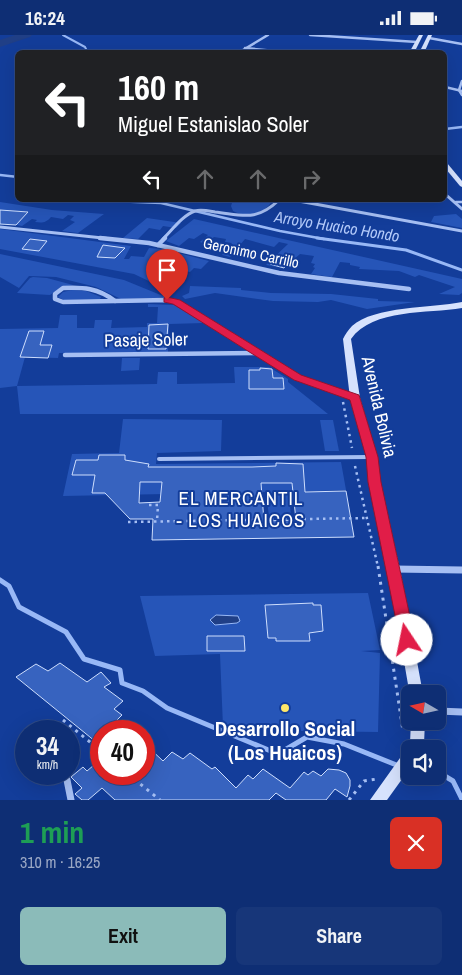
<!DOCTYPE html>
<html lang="en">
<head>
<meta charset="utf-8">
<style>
  body { margin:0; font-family:"Archivo Narrow",sans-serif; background:#173679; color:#f1f3f6; height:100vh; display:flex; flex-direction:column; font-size:19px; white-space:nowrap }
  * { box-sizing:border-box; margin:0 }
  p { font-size:16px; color:#9ba8c5 }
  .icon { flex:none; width:28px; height:28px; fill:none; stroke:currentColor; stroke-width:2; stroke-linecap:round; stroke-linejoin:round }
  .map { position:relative; height:765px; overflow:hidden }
  .sheet { display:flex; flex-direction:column; background:#0e2e74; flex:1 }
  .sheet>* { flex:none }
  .top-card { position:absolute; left:15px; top:15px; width:432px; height:152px; border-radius:8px; box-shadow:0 5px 20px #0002,0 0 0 1px #2e4a86; background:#202124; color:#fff; overflow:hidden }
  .needle { width:32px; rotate:279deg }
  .controls { position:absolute; left:401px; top:650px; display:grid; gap:10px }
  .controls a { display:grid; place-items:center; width:45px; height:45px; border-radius:8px; background:#0e2e74; box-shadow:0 5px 20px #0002,0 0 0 1px #2e4a86; font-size:25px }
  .speed { position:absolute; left:15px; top:685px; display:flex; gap:10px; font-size:25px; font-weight:700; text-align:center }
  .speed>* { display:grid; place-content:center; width:65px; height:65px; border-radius:50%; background:#0e2e74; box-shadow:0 5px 20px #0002,0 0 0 1px #2e4a86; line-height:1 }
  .speed small { font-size:12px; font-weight:400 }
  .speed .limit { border:8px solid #d22; background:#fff; color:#111 }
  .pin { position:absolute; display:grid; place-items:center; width:42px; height:42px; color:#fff; margin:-51px -21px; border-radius:50% 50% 50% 0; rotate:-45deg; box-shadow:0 0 5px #0007 }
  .pin .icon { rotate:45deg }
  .me { position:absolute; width:55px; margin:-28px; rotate:349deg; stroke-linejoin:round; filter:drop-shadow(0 0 4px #0008) }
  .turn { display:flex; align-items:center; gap:18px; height:105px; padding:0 20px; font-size:22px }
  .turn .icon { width:65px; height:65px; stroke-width:2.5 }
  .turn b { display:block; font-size:35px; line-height:42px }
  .lanes { display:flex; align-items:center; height:48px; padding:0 20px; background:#0003; justify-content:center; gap:25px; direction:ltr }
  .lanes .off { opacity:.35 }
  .round { display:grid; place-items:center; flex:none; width:52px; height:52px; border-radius:8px; background:#173679 }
  .summary { display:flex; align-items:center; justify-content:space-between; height:85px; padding:0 20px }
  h1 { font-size:30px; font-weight:800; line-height:38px; color:#1e9e55 }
  .button { display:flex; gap:10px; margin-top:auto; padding:10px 20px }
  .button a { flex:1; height:58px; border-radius:8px; background:#8bbbb9; color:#111; font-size:20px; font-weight:800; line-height:58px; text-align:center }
  .button a+a { background:#173679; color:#f1f3f6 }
  .status { display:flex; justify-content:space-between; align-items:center; height:35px; padding:0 25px; background:#0e2e74; direction:ltr }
  .status svg { height:14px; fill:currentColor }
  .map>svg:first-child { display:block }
</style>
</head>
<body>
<div class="status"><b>16:24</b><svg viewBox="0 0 49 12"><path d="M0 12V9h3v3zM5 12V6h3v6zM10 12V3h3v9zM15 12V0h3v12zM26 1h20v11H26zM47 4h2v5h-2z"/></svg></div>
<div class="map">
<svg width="462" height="765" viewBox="0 0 462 765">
  <rect width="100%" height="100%" fill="#133d9a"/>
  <g fill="#2655b8">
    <path d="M233,165h36l3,1c-7,13 -27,17 -39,10l-2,-5z"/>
    <path d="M0,167l52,8 52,4 -26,19 -16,-2 13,-9 -5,-2 4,-4 -6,-1 -5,4 -12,-2c-5,6 -9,6 -16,5l2,-2 -5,-1 -10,7 -22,-4z"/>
    <path d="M456,179l6,5v9l-31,-6 3,-6z"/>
    <path d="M147,183l34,5 -5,5 -13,-2 -3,4 -11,-2 -11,11 -15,-1z"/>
    <path d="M194,184l268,60v14l-3,2 -20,-1 16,-7 -36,-12 -4,2 -16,-6 -40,-2 1,-2 -10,-2v-2l-10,-1 -8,15 -21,-3 4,-6 -2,-1 2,-3 -4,-1 3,-7 -14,-2 -16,14 -18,-3 22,-21 -9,-2 -5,5 -29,-8 -15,18 -8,-2 10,-12 -7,-1 1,-3 -12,-2 -9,7 -5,-2 8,-7 -5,-2 -9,6 -5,-1 -10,8 -13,-5z"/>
    <path d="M0,194l131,17 -7,13h5l2,-3 13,1 5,-9 14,1 46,12 -8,8 -7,-1 -4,4 -5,-1 2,-2 -12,-2 -8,13 12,2 -5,11 -40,-19 -134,-25z"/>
    <path d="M0,219l124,26 44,18 -47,1 -25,-12 -40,-10 -27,-1 -10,12 -19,-11z"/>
    <path d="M33,242l14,1 26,7 -12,2 -11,8 -33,-2 13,-15z"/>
    <path d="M190,251l51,2v2l30,3 60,1 47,5v2l37,1 -48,7 -36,-9 -13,2 -45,-1 -58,-8 -30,6 -3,-3 7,-3z"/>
    <path d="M72,255l14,1 15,6 -1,2 -36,1 -6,-3 5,-5z"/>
    <path d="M148,269l26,1 30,18 -35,1 -1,28 -109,1 -1,5 -33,-1 -8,29 140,-2 1,-12h19v12l58,-1 -1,-16h35l19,12v3l40,32h-308l-3,-28 -17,2v-59l58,-1 2,-13h17v13h17l1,-8h17l-1,8 36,-1v-4h10l1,-16h-10z"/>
    <path d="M122,323h18l-1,12 -18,1z"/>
    <path d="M123,384l99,1 -1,31 -64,2 -1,11 185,-2 5,28 -57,2 2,25h-22l-3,-25 -203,4 9,-42 47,-1z"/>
    <path d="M320,385h13l6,31h-14z"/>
    <path d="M368,558l12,57 -19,1 19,2 -2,79 -75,-1 -80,-4 -3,-73 -65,2 -15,-60z"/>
  </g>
  <path fill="#203f86" stroke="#98b8f6" d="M216,580l22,1 2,5 -3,2 -22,2 -5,-5z"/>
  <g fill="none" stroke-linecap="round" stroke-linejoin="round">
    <path stroke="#98b8f6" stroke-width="2" d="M63,0l22,12 3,6"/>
    <g stroke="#98b8f6" stroke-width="2.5">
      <path d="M445,94l17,-2"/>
      <path d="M0,140l18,2"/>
      <path d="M88,165l73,3 119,28 44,8"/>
    </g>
    <path stroke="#98b8f6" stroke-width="3" d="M317,203l89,12 56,20"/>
    <g stroke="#98b8f6" stroke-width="5">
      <path d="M0,545l9,6 10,21 47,25 18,27 36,11 2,13 21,8 24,17 111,46 29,-17 37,7 55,22"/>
      <path d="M438,737l15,9 9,18"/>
    </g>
    <path fill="#203f86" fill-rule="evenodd" d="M15,0h17l-2,2 -30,10v-7z"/>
  </g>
  <g fill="#3763bf" stroke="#cedefd" fill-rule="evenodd">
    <path d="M0,175l28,2 -12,13 -16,-1z"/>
    <path d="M30,204l17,2 -8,10 -17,-2z"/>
    <path d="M103,210l22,3 -10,10 -18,-1z"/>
    <path d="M279,220l15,3 -10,10 -14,-4z"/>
    <path d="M168,289l-2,25h-18l1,-24z"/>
    <path d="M29,296h15l-4,14h12l-4,13 -28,-1z"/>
    <path d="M260,333l12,1 1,9h10l1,11h-35v-19h11z"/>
    <path d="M99,420h26v5l24,4 -1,3h104l24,-1v-3l27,1 2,28 41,-1 8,46 -202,3 1,-21h-23l-25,-26h-13l3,-18h-23l4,-15h22zM140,447h22l-2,20 -21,1zM261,448h31l4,37 -32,1z"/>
    <path d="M313,568v2h8l2,26 -14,2 1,8h-34v-3h-8l-3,-33z"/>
    <path d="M207,601h37l1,15h-38z"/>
    <path d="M60,628l27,19 14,-10 10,11 -7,4 19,14 -9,8 8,6 -8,8 12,8h-25v15l-85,-69 20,-13 12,7z"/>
    <path d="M144,708l19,18 9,-9 11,7 7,-6 22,16 3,-2 21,21 12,-13 5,4 10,-10 27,19 14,-16 4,3 5,-4 8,5 7,-7 11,1 7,3 4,7v6l-3,11 -12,-8 -9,11h-40l-10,-7 -7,7h-154l-13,-12 -14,12h-6l-7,-6 7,-6 -11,-11 12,-10 4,4 14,-12v15h43z"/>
  </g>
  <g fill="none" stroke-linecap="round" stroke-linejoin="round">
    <g stroke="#a6bff3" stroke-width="2.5" stroke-dasharray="2.5 4" stroke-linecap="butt">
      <path d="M343,367l9,46"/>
      <path d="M355,431l23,101"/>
      <path d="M149,470h9l-1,16"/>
      <path d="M128,487l238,-4"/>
    </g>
    <g stroke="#a6bff3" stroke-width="3" stroke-dasharray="3 5" stroke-linecap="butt">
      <path d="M378,531l25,165"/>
      <path d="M63,685l38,31"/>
      <path d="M128,739l32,26"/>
      <path d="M349,765l15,-19 13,-2"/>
    </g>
    <path stroke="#a6bff3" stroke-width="2.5" d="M456,167h6"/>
    <path stroke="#a6bff3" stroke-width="4" d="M159,424l211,-2"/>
    <g stroke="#a6bff3" stroke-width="2.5">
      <path d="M310,0l107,7"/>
      <path d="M429,3l33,6"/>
      <path d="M245,13l51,5"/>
      <path d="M238,18l30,-18"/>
      <path d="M462,46l-3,9 3,5"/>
      <path d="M445,52l17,4"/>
    </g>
    <g stroke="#a6bff3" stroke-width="3">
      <path d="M445,159l17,15"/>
      <path d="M293,165l169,31"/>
      <path d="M0,192l112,12"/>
      <path d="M163,204c9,-9 20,-24 32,-28 6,-2 14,0 20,1 28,3 41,10 64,-12"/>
    </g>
    <g stroke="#a6bff3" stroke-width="4.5">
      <path d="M100,203l49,5 130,30 130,16"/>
      <path d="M158,210l7,-7"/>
      <path d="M63,253c20,-1 35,0 52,13l-52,1 -8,-3v-5z"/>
      <path d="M115,266l52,-1 9,2 122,75 18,7"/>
      <path d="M65,320l193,-2"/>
    </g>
    <path stroke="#a6bff3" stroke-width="5.5" d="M312,347l43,16"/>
    <g stroke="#a6bff3" stroke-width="7">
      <path d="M394,534l68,1"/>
      <path d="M438,676l24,1"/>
      <path d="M67,745l4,20"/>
    </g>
    <g fill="#d6e2fd" fill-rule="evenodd">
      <path d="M419,0h4l-9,18h-5z"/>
      <path d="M428,0h4l-8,18h-5z"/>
      <path d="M445,127l2,1 15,18v6l-2,-1 -15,-18z"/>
      <path d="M462,267v6c-34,6 -89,0 -111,31l9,59 17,59 2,25 21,87 23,125h-13v2l-22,-127 -19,-87 -2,-25 -17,-59 -7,-59c2,-4 5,-9 9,-13 22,-20 80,-18 110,-24z"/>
      <path d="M411,686h14l-1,23 -2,4 -12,1v19l-23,32h-17l35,-49h2l3,-8z"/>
    </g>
  </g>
  <path fill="#e11d48" stroke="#92132f" d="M167,262l13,3 121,75 58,20 19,62 3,25 34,158 -2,4 -6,2 -5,-2 -2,-4 -32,-158 -2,-25 -16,-57 -56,-20 -121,-76 -9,-2v-4z"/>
  <circle fill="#ffe769" stroke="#133d9a" stroke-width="2" cx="285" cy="673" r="5"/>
  <g text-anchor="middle" stroke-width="4" stroke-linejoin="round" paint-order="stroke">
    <g font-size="15" fill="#fff" stroke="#133d9a">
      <text transform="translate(251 218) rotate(12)" y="5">Geronimo Carrillo</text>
    </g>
    <g font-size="16" font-style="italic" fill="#b3cafa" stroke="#133d9a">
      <text transform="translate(337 191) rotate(9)" y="6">Arroyo Huaico Hondo</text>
    </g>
    <g font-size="18" fill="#fff" stroke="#133d9a">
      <text transform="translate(146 305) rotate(-1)" y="6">Pasaje Soler</text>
      <text transform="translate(379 372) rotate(77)" y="6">Avenida Bolivia</text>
    </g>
    <g font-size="19" letter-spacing="1" fill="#fff" stroke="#133d9a">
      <text x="241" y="470">EL MERCANTIL<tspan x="241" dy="22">- LOS HUAICOS</tspan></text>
    </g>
    <g font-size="21" font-weight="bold" fill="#fff" stroke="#133d9a">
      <text x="285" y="701">Desarrollo Social<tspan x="285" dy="24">(Los Huaicos)</tspan></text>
    </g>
  </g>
</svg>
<div class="controls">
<a><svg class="needle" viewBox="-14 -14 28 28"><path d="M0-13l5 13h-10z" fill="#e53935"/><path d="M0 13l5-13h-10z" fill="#9ba8c5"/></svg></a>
<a><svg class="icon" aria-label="sound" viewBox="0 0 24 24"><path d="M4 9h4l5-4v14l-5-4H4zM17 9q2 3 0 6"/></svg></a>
</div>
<div class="speed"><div>34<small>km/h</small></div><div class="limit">40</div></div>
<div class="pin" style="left:167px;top:265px;background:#d93025"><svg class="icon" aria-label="arrive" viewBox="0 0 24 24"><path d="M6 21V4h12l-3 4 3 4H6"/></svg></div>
<svg class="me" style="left:407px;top:605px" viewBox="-20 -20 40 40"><circle r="19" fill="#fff"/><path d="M0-13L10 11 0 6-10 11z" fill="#e11d48"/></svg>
<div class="top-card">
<div class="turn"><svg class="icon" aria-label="left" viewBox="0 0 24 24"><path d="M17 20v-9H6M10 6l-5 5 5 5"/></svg><div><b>160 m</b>Miguel Estanislao Soler</div></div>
<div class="lanes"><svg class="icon" aria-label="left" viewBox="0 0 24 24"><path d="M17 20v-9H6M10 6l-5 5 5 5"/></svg><svg class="icon off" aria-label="ahead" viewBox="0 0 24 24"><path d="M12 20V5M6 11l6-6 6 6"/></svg><svg class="icon off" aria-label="ahead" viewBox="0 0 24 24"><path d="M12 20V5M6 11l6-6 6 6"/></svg><svg class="icon off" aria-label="right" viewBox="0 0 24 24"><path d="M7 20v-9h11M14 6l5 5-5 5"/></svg></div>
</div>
</div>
<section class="sheet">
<div class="summary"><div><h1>1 min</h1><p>310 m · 16:25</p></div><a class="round" style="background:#d93025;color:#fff"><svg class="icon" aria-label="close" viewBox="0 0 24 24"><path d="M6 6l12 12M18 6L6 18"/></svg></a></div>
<div class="button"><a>Exit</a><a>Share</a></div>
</section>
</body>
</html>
